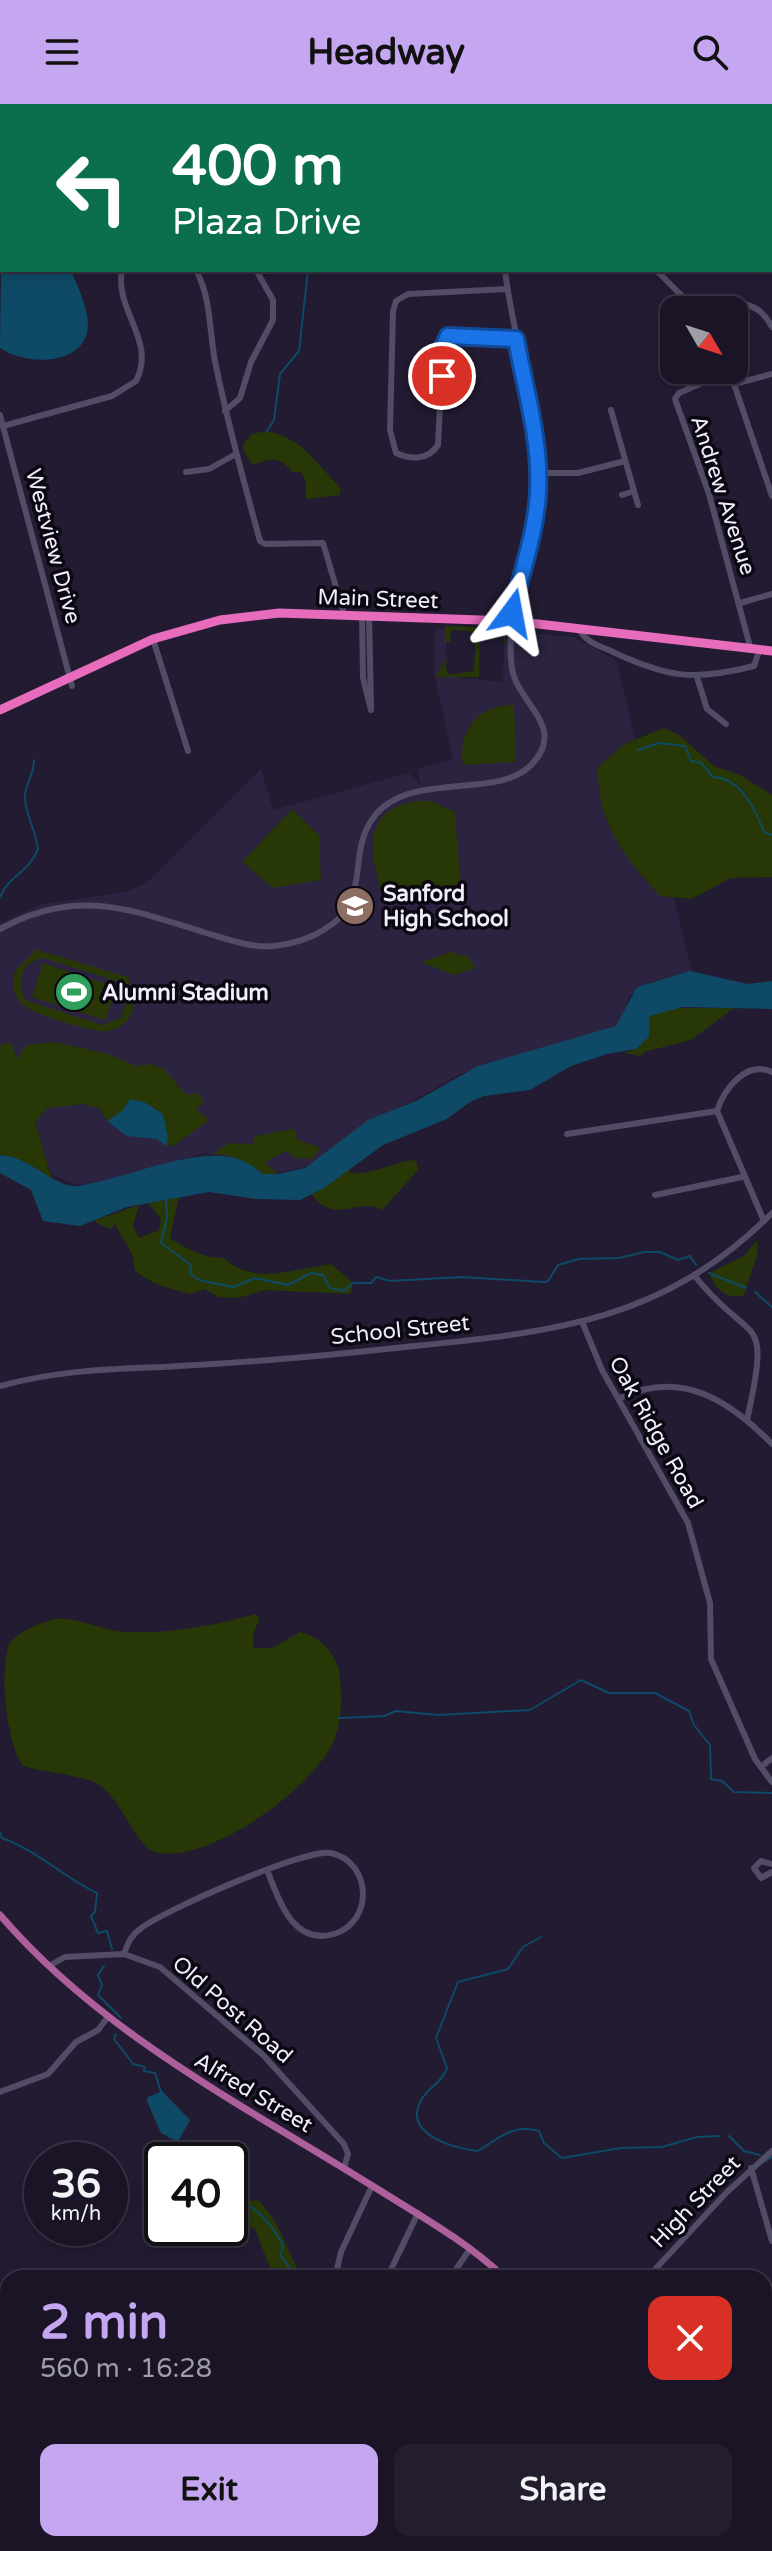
<!DOCTYPE html>
<html lang="en">
<head>
<meta charset="utf-8">
<style>
  body { margin:0; font-family:"Varela Round",sans-serif; background:#231d2e; color:#f1f3f6; height:100vh; display:flex; flex-direction:column; font-size:30px; white-space:nowrap }
  * { box-sizing:border-box; margin:0 }
  p { font-size:26px; color:#9f9ea7 }
  .icon { flex:none; width:44px; height:44px; fill:none; stroke:currentColor; stroke-width:2; stroke-linecap:round; stroke-linejoin:round }
  .map { position:relative; flex:1; overflow:hidden }
  .details { position:absolute; left:0px; top:2166px; width:772px; height:282px; display:flex; flex-direction:column; background:#1a1426; border-radius:24px 24px 0 0; box-shadow:0 4px 12px #0003,0 0 0 2px #383343 }
  .details>* { flex:none }
  .top-card { position:absolute; left:0px; top:0px; width:772px; height:168px; box-shadow:0 4px 12px #0003,0 0 0 2px #383343; background:#0b6e4f; color:#fff; overflow:hidden }
  .needle { width:52px; rotate:129deg }
  .fabs { position:absolute; left:660px; top:192px; display:grid; gap:16px }
  .fabs a { display:grid; place-items:center; width:88px; height:88px; border-radius:16px; background:#1a1426; box-shadow:0 4px 12px #0003,0 0 0 2px #383343; font-size:40px }
  .speed { position:absolute; left:24px; top:2038px; display:flex; gap:16px; font-size:40px; font-weight:700; text-align:center }
  .speed>* { display:grid; place-content:center; width:104px; height:104px; border-radius:50%; background:#1a1426; box-shadow:0 4px 12px #0003,0 0 0 2px #383343; line-height:1 }
  .speed small { font-size:20px; font-weight:400 }
  .speed .limit { border:4px solid #111; border-radius:12px; background:#fff; color:#111 }
  .pin { position:absolute; display:grid; place-items:center; width:68px; height:68px; color:#fff; margin:-34px; border:4px solid #fff; border-radius:50%; box-shadow:0 2px 8px #0007 }
  .me { position:absolute; width:88px; margin:-44px; rotate:13deg; stroke-linejoin:round; filter:drop-shadow(0 0 6px #0008) }
  .turn { display:flex; align-items:center; gap:28px; height:168px; padding:0 40px; font-size:36px }
  .turn .icon { width:104px; height:104px; stroke-width:2.5 }
  .turn b { display:block; font-size:56px; line-height:68px }
  .round { display:grid; place-items:center; flex:none; width:84px; height:84px; border-radius:16px; background:#231d2e }
  .head { display:flex; align-items:center; justify-content:space-between; height:136px; padding:0 40px }
  h1 { font-size:48px; font-weight:700; line-height:60px; color:#c5a7f1 }
  .action { display:flex; gap:16px; margin-top:auto; padding:16px 40px }
  .action a { flex:1; height:92px; border-radius:16px; background:#c5a7f1; color:#111; font-size:32px; font-weight:700; line-height:92px; text-align:center }
  .action a+a { background:#231d2e; color:#f1f3f6 }
  header { display:flex; justify-content:space-between; align-items:center; height:104px; padding:0 40px; background:#c5a7f1; color:#111; font-size:36px; font-weight:700 }
  .map>svg:first-child { display:block }
</style>
</head>
<body>
<header><svg class="icon" aria-label="menu" viewBox="0 0 24 24"><path d="M4 6h16M4 12h16M4 18h16"/></svg>Headway<svg class="icon" aria-label="search" viewBox="0 0 24 24"><circle cx="10" cy="10" r="6"/><path d="M15 15l6 6"/></svg></header>
<div class="map">
<svg width="772" height="2447" viewBox="0 0 772 2447">
  <rect width="100%" height="100%" fill="#221b32"/>
  <path fill="#2c2340" d="M435,525h10v47l58,6 1,-47 -3,-4 72,6 43,23 76,311 -48,13 -15,13 -7,24 -7,6 -155,47 -47,27 -45,20 -34,30 -29,16 -39,8 -18,-13 -43,-9 -95,27 -33,5 -26,-11 -40,-132 -11,3v-122l39,-18 89,-14 18,-8 115,-114 12,41 135,-37 13,12 -4,-16 36,-10 -19,-86z"/>
  <g fill="#273706" fill-rule="evenodd">
    <path d="M267,327c39,9 47,31 74,57l-1,7 -34,4v-17l-5,-10h-9c-13,-17 -22,-13 -39,-7l-9,-13 -1,-8 9,-10z"/>
    <path d="M445,522l52,2 8,6v12l-2,-10 -23,-3 -1,44h-43l10,-19 5,1 -5,1v10l4,5 24,-4 2,-36 -6,-4 -19,-1 -1,12h-4v7l4,1h-3l-2,-1z"/>
    <path d="M514,601l2,57 -53,3c-6,-35 16,-60 51,-60z"/>
    <path d="M663,624l15,6 36,32 28,10 30,19v82l-41,1 -39,21 -32,-3c-35,-38 -64,-75 -62,-129l25,-22z"/>
    <path d="M418,697h13l24,11 5,68 -4,5 -75,4c-13,-41 -17,-80 37,-88z"/>
    <path d="M292,705l27,26 2,45 -48,8 -31,-26z"/>
    <path d="M35,845l95,29c-4,14 10,26 -2,41 -5,7 -13,11 -21,12 -13,2 -74,-17 -84,-26 -6,-5 -10,-14 -10,-22 -1,-19 17,-21 22,-34zM43,854l73,23 12,17 -7,20 -19,7 -77,-25c-7,-18 -6,-37 18,-42z"/>
    <path d="M451,848l17,5 8,11 -22,7 -33,-13z"/>
    <path d="M43,859l73,24 -11,33 -73,-23z"/>
    <path d="M674,904h60l-43,32 -47,12 -4,4 -17,-3 13,-4 13,-12 1,-21z"/>
    <path d="M11,938l6,17 9,-14 28,-3 51,11 31,13 14,-2 14,5 22,26 12,-2 6,9 -8,7 13,11 -34,25 -9,1 2,-9 -38,-38 -8,12 -15,10 -8,-13 -16,-4 -36,4 -12,14 22,74 -57,-33v-118z"/>
    <path d="M293,1025l4,4 -1,6 25,9 -9,11 -17,-1 -9,-7 -21,11 13,12h-16c-11,-12 -33,-20 -49,-20l16,-11 24,1 2,-8z"/>
    <path d="M416,1056l2,10 -36,40c-23,-14 -46,16 -70,-15l36,-27 3,5c24,2 43,-12 65,-13z"/>
    <path d="M179,1093l-9,41c19,12 32,20 54,20 29,28 71,11 107,6l22,19 -3,11 -85,-4 -27,8 -19,-1 -15,-8 -12,5c-22,-5 -39,-9 -57,-23l-3,-17 -17,-30 -5,5 -17,-8 46,-16 -6,21 6,12 20,-8 2,-11 -13,-16z"/>
    <path d="M757,1136v15l-13,40c-17,6 -29,-6 -35,-22l35,-17z"/>
    <path d="M256,1510l4,4 -7,16v14h19l28,-16c21,4 39,24 40,46 2,20 2,40 -5,60 -19,49 -123,124 -177,115 -23,-4 -37,-59 -64,-71 -16,-7 -51,-10 -71,-16 -18,-27 -23,-94 -14,-122 9,-12 28,-20 42,-24 18,-5 47,8 66,11 45,5 96,-5 139,-17z"/>
    <path d="M248,2096l11,1c25,25 26,51 45,77h-28l-4,-5 -17,-44 -10,-4 -3,-19z"/>
  </g>
  <g fill="#0e4a66">
    <path d="M2,94v72h69c6,16 17,37 17,55 -2,42 -62,41 -88,23z"/>
    <path d="M690,867l58,13 24,-3v28l-89,-2 -33,9 -1,21 -13,12 -29,5 -36,12 -41,24 -46,6 -14,6 -23,17 -64,26 -59,43 -24,12 -44,-1 -47,-7 -82,15 -47,19 -37,-5 -12,-31 -31,-17v-18c30,2 49,28 73,31 5,1 13,-2 19,-3 49,-8 131,-51 170,-9h16l27,-6 63,-48 50,-20 60,-34 138,-40 21,-39z"/>
    <path d="M130,995l14,3 19,12 5,23 -2,9 -9,-7 -30,-3 -20,-15 15,-10z"/>
    <path d="M162,1987l28,29 -12,22 -17,-9 -14,-32 1,-4z"/>
  </g>
  <g fill="none" stroke-linecap="round" stroke-linejoin="round">
    <g stroke="#0e4a66" stroke-width="2">
      <path d="M267,327l7,-11 6,-46 19,-23 9,-81"/>
      <path d="M638,646l21,-7 26,3 6,15 10,2 12,14c28,1 42,32 51,55l8,3"/>
      <path d="M0,793c11,-24 27,-22 38,-48 -2,-18 -13,-35 -13,-52 0,-13 9,-21 9,-37"/>
      <path d="M166,1096l1,17 -6,26 30,22 -1,9 9,6 34,7 22,-9 33,7 23,-12 12,2 7,13 14,3 9,-8h18l5,-6 14,4 72,-4 82,5 4,-1 10,-16 21,-6 40,-1 25,-6h16l18,8 12,-4 6,9"/>
      <path d="M709,1169l37,15"/>
      <path d="M755,1188l17,15"/>
      <path d="M339,1614l45,-2 12,-5 42,4 92,-5 51,-30 28,13h46l34,18 5,14 16,20 1,34 11,2 12,11 38,1"/>
      <path d="M0,1729l2,5c36,13 61,39 95,55l-2,19 -4,4 7,17 9,-2 5,18"/>
      <path d="M541,1833l-18,10 -15,22 -50,13 -22,56 11,30c-5,15 -21,21 -27,34 -16,33 36,47 58,49 20,-12 35,-28 61,-20l5,12 18,15 59,-10 41,-1 35,-10 23,-1"/>
      <path d="M104,1862l-6,9 4,10 -4,10 23,23"/>
      <path d="M116,1930l-2,5 19,25 12,3 -1,4 11,2 6,19"/>
      <path d="M729,2032l15,15 16,4"/>
      <path d="M190,2036l21,20"/>
      <path d="M766,2057l6,-4"/>
      <path d="M230,2084l7,13c18,3 39,28 46,45l-3,9 12,16 -1,7"/>
    </g>
    <g stroke="#534c66" stroke-width="6">
      <path d="M142,0l1,2"/>
      <path d="M191,0l3,2"/>
      <path d="M574,0v2"/>
      <path d="M509,2v-2"/>
      <path d="M770,48h2"/>
      <path d="M770,74h2"/>
      <path d="M196,166c16,29 13,65 20,96 12,59 28,117 44,175l5,3 58,-1 21,71"/>
      <path d="M656,166l29,29c33,12 67,-11 87,28"/>
      <path d="M507,185l-99,5 -12,7 -3,10 -3,119 6,23c15,7 32,7 42,-8l5,-98 4,-9 7,-3 62,4"/>
      <path d="M734,280l38,112"/>
      <path d="M611,306l27,95"/>
      <path d="M225,307l15,-13 11,-36 22,-42v-20l-17,-30"/>
      <path d="M0,311l72,271"/>
      <path d="M3,322l109,-30 24,-15c21,-40 -22,-71 -14,-111"/>
      <path d="M186,368l23,-3 27,-15"/>
      <path d="M539,369h39l47,-12"/>
      <path d="M622,391l12,-4"/>
      <path d="M740,499l32,-9"/>
      <path d="M362,511l1,63 8,32"/>
      <path d="M369,511l2,91"/>
      <path d="M579,524c5,14 21,18 34,24 55,26 82,29 141,14l5,-15"/>
      <path d="M153,535l35,112"/>
      <path d="M751,546l-42,-156 -34,-95 4,-6 28,-12 16,-1 11,4 38,-10"/>
      <path d="M697,573l10,32 19,15"/>
      <path d="M0,825c75,-41 127,-21 203,3 24,7 46,16 71,14 18,-2 36,-7 51,-17 48,-28 21,-74 48,-111 35,-48 122,-18 157,-52 39,-38 -12,-62 -18,-97 -9,-64 25,-121 27,-184 1,-72 -26,-144 -34,-215"/>
      <path d="M567,1030l150,-23"/>
      <path d="M655,1091l87,-18"/>
      <path d="M764,1117l-47,-110c7,-22 29,-51 55,-39"/>
      <path d="M694,1171c58,74 78,31 53,145"/>
      <path d="M583,1220l19,46 86,153 22,80 1,56 44,100 17,23"/>
      <path d="M0,1282c55,-15 106,-17 162,-19 81,-4 162,-11 243,-20 146,-15 257,-24 367,-134"/>
      <path d="M620,1294c61,-29 109,2 152,46"/>
      <path d="M761,1663l11,-9"/>
      <path d="M772,1760l-11,-3 -7,7 7,10 11,-6"/>
      <path d="M124,1850c3,-10 7,-19 16,-25 22,-18 166,-81 191,-76 41,9 43,69 3,81 -42,12 -55,-35 -67,-64"/>
      <path d="M49,1862l16,-9 59,-3 36,13 103,88 81,89 4,10 -4,14"/>
      <path d="M0,1988l48,-18 28,-32 22,-12 10,-13"/>
      <path d="M751,2064l21,73"/>
      <path d="M335,2174l6,-26 31,-66"/>
      <path d="M387,2174l31,-65"/>
      <path d="M450,2174l20,-29"/>
      <path d="M647,2174l79,-85 46,-42"/>
    </g>
    <g stroke="#ac5f9a" stroke-width="7">
      <path d="M0,1811c101,118 241,189 371,270 46,29 94,55 134,93"/>
      <path d="M748,2440l6,7"/>
    </g>
    <path stroke="#e86cbc" stroke-width="9" d="M0,606l153,-71 67,-19 59,-7 233,8 260,30"/>
  </g>
  <g fill="none" stroke-linecap="round" stroke-linejoin="round">
    <g stroke="#114b97" stroke-width="20">
      <path id="route" d="M442,272l1,-29 5,-11 68,3c9,50 25,102 22,153 -2,41 -17,81 -26,121"/>
    </g>
    <use href="#route" stroke="#1a73e8" stroke-width="14"/>
  </g>
  <defs>
    <g id="school-disc" transform="scale(2)"><circle r="9.5" fill="#8d6e63" stroke="#0b0812"/><path d="M0-5L7-2L0 1L-7-2ZM-4 1L0 2.5L4 1V4Q0 6-4 4Z" fill="#fff"/></g>
    <g id="stadium-disc" transform="scale(2)"><circle r="9.5" fill="#2e9e5b" stroke="#0b0812"/><path d="M0-5a6.5 5 0 1 0 0 10a6.5 5 0 1 0 0-10ZM-3.5-1.8h7v3.6h-7Z" fill="#fff"/></g>
  </defs>
  <g fill-rule="evenodd">
    <use href="#school-disc" x="355" y="802"/>
    <use href="#stadium-disc" x="74" y="888"/>
  </g>
  <g text-anchor="middle" stroke-width="7" stroke-linejoin="round" paint-order="stroke">
    <g font-size="22" fill="#f1edfd" stroke="#0b0812">
      <text transform="translate(724 391) rotate(72)" y="8">Andrew Avenue</text>
      <text transform="translate(54 442) rotate(75)" y="8">Westview Drive</text>
      <text transform="translate(378 494) rotate(2)" y="8">Main Street</text>
      <text transform="translate(400 1225) rotate(-6)" y="8">School Street</text>
      <text transform="translate(657 1328) rotate(61)" y="8">Oak Ridge Road</text>
      <text transform="translate(233 1905) rotate(41)" y="8">Old Post Road</text>
      <text transform="translate(254 1988) rotate(31)" y="8">Alfred Street</text>
      <text transform="translate(695 2097) rotate(-46)" y="8">High Street</text>
    </g>
    <g font-size="22" font-weight="bold" fill="#f1edfd" stroke="#0b0812" text-anchor="start">
      <text x="383" y="797">Sanford<tspan x="383" dy="25">High School</tspan></text>
      <text x="102" y="896">Alumni Stadium</text>
    </g>
  </g>
</svg>
<div class="fabs">
<a><svg class="needle" viewBox="-14 -14 28 28"><path d="M0-13l5 13h-10z" fill="#e53935"/><path d="M0 13l5-13h-10z" fill="#9f9ea7"/></svg></a>
</div>
<div class="speed"><div>36<small>km/h</small></div><div class="limit">40</div></div>
<div class="pin" style="left:442px;top:272px;background:#d93025"><svg class="icon" aria-label="arrive" viewBox="0 0 24 24"><path d="M6 21V4h12l-3 4 3 4H6"/></svg></div>
<svg class="me" style="left:512px;top:509px" viewBox="-20 -20 40 40"><path d="M0-17L14 15 0 8-14 15z" fill="#1a73e8" stroke="#fff" stroke-width="4"/></svg>
<div class="top-card">
<div class="turn"><svg class="icon" aria-label="left" viewBox="0 0 24 24"><path d="M17 20v-9H6M10 6l-5 5 5 5"/></svg><div><b>400 m</b>Plaza Drive</div></div>
</div>
<section class="details">
<div class="head"><div><h1>2 min</h1><p>560 m · 16:28</p></div><a class="round" style="background:#d93025;color:#fff"><svg class="icon" aria-label="close" viewBox="0 0 24 24"><path d="M6 6l12 12M18 6L6 18"/></svg></a></div>
<div class="action"><a>Exit</a><a>Share</a></div>
</section>
</div>
</body>
</html>
